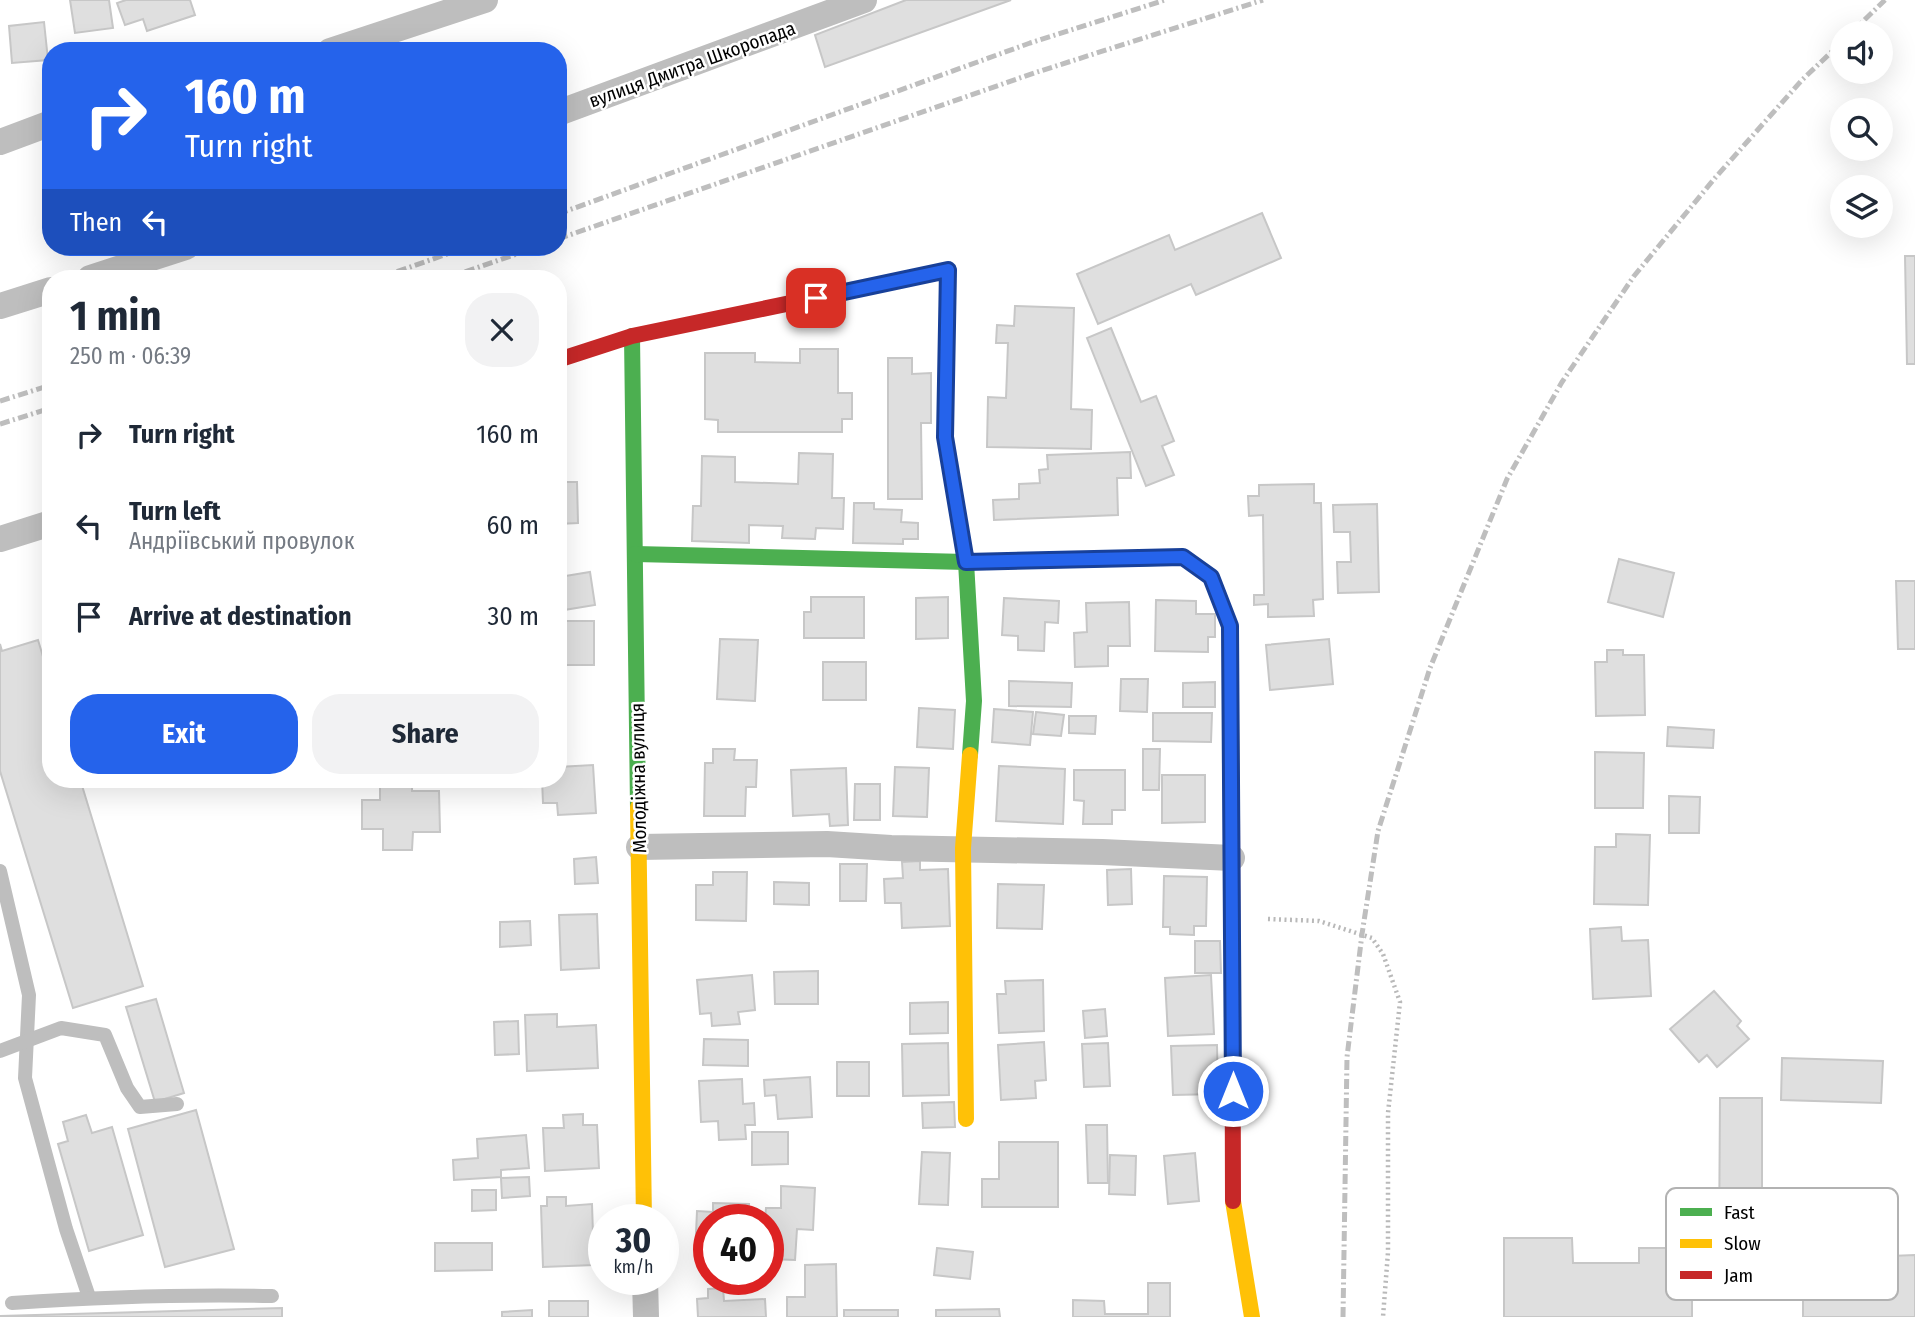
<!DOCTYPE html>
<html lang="en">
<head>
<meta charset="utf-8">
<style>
  body { margin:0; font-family:"Fira Sans Condensed",sans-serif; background:#f2f2f3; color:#1f2937; height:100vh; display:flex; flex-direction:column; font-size:26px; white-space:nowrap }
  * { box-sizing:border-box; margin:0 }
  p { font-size:23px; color:#747a83 }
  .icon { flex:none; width:38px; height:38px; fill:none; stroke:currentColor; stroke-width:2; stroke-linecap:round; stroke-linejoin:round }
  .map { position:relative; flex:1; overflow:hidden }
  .drawer { position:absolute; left:42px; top:270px; width:525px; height:518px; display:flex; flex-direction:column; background:#fff; border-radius:28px; box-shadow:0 7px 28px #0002 }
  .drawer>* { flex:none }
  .top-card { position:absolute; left:42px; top:42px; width:525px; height:214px; border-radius:28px; box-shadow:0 7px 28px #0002; background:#2563eb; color:#fff; overflow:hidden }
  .tools { position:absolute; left:1830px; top:21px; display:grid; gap:14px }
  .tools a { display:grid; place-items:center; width:63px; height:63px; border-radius:50%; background:#fff; box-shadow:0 7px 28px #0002; font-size:35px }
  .speed { position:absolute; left:588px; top:1204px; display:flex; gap:14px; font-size:35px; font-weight:700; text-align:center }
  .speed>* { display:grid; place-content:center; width:91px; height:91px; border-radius:50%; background:#fff; box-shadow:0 7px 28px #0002; line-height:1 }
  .speed small { font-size:18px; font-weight:400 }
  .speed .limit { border:10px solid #d22; background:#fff; color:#111 }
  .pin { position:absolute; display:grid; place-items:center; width:60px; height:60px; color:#fff; margin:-30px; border-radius:14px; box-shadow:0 4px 10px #0006 }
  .me { position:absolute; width:77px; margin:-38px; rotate:0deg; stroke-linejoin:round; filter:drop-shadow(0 0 5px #0008) }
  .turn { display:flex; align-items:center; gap:24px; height:147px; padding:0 28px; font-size:32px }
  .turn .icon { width:91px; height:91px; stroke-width:2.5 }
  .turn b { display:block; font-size:49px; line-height:60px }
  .then { display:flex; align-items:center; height:66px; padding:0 28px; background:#0003; gap:14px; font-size:26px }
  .round { display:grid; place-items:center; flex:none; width:74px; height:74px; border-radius:28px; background:#f2f2f3 }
  .overview { display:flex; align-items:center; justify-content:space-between; height:119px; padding:0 28px }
  h1 { font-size:42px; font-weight:700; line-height:52px }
  .cta { display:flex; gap:14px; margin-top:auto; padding:14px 28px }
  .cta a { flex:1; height:80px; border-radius:28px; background:#2563eb; color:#fff; font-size:28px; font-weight:700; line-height:80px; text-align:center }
  .cta a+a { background:#f2f2f3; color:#1f2937 }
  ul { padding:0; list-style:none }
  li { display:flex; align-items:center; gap:21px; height:91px; padding:0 28px }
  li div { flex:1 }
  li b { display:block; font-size:26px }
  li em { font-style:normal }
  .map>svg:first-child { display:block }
</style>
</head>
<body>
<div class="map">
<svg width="1915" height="1317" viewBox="0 0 1915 1317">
  <rect width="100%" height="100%" fill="#fff"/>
  <g fill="#dfdfdf" stroke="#c7c7c7" stroke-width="2">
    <path d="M70,0h39l4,28 -38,5z"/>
    <path d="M126,0h64l5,15 -48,16 -4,-12 -18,6 -8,-22z"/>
    <path d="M906,0h105l-186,67 -10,-32z"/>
    <path d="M44,22l4,38 -36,3 -3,-37z"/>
    <path d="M1262,213l19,45 -85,37 -5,-11 -93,40 -21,-50 92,-39 6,15z"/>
    <path d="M1905,256h10v108h-8z"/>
    <path d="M1015,306l59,2 -3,101 21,1 -1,39 -104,-2 1,-50 18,1 2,-55h-12l1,-18 17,1z"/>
    <path d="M1111,328l30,74 15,-6 18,45 -12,5 12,29 -28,11 -59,-148z"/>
    <path d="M800,349h38v44h14v26h-10v13h-124v-12l-13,-1v-66h50v9l45,1z"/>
    <path d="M888,358h24v16l19,-1v50h-10l1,76h-34z"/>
    <path d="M1130,452l1,26h-14l1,37 -124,5 -1,-20 26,-1v-15l21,-1 -1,-13 9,-1 -1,-14z"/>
    <path d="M799,453l34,1 -1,44h12l-1,31 -27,-1 -1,11 -33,-1 1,-12 -34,-1v18l-57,-2 1,-35h8l1,-50 33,1v25l63,2z"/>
    <path d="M558,482h19l1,41 -20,1z"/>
    <path d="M1314,484v19h7l2,96 -10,1 1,16 -46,1v-13l-14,1v-10h10l-1,-80 -14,1 -1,-20h11v-11z"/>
    <path d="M854,503h20v6l28,1 -1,12 17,1v16h-15v5l-50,-1z"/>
    <path d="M1377,504l2,88 -41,1 -1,-31h14l-1,-30h-16l-1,-27z"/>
    <path d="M1619,559l55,14 -11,44 -55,-15z"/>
    <path d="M590,572l5,33 -31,5 -5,-33z"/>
    <path d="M1896,581h19v68h-17z"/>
    <path d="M811,597h53v41h-60v-26h7z"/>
    <path d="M948,597v41l-32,1v-41z"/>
    <path d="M1004,598l55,3 -1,22 -13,-1 -1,29 -26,-1v-14l-16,-1z"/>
    <path d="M1156,600l40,1v13h19v23h-7v15l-53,-1z"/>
    <path d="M1129,602l1,44h-22v20l-33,1 -1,-34 13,-1 -1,-29z"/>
    <rect x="558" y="621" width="36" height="44"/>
    <path d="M720,639l38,1 -3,61 -38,-2z"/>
    <path d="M1329,639l4,45 -63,6 -4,-45z"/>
    <path d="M38,640l13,43v96h29l63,207 -70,22 -73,-237v-127l2,7z"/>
    <path d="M1607,650h16v5h21l1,60 -49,1 -1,-54h12z"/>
    <rect x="823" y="662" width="43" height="38"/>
    <path d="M1121,679h27l-1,33 -27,-1z"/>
    <path d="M1009,681l63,2 -1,24 -62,-1z"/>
    <path d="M1215,682v25h-32v-24z"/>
    <path d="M919,708l36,2 -2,39 -36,-2z"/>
    <path d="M994,709l39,3 -3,33 -38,-3z"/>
    <path d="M1036,712l28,3 -3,21 -28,-2z"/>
    <path d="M1153,713h59l-1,29 -58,-1z"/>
    <path d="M1069,716h27l-1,18 -26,-1z"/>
    <path d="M1668,727l46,3 -1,18 -46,-2z"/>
    <path d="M713,749h22l-1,11h23l-1,27h-10l-1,29h-41l1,-53h8z"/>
    <path d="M1143,749h17l-1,41h-16z"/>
    <path d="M1595,752l49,1 -1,55h-48z"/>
    <path d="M593,765l3,48 -38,2 -1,-12h-14l-1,-24h16v-12z"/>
    <path d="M999,766l66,3 -2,55 -67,-3z"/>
    <path d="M895,767l34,1 -2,49 -34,-1z"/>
    <path d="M846,768l2,57 -18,1 -1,-12 -36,2 -2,-46z"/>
    <path d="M1074,770h51v40h-13v14h-29l1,-23 -10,-1z"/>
    <path d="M1162,775h43v47l-43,1z"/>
    <path d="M380,779h32v12h27l1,41h-27l-1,18h-29v-21h-21v-29h18z"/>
    <path d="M855,784h25v36h-26z"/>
    <path d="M1669,796l31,1 -1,36h-30z"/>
    <path d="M1616,834l34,1 -2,70 -54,-1 1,-57h21z"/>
    <path d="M596,857l2,26 -23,1 -1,-25z"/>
    <path d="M920,861v9l28,-1 2,57 -48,2 -1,-25h-16l-1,-24 19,-1 -1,-16z"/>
    <path d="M840,864h27l-1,37h-26z"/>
    <path d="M1131,869l1,35 -24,1 -1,-35z"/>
    <path d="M713,872h34l-1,49 -50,-1v-35h17z"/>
    <path d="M1164,876l43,1 -1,49h-12v9l-24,-1v-7h-7z"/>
    <path d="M774,882l35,1v22l-35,-1z"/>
    <path d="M998,884l46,1 -2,44 -45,-1z"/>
    <path d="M597,914l2,54 -38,2 -2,-55z"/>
    <path d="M530,921l1,24 -31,2v-25z"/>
    <path d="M1621,927l1,14 26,-1 3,56 -58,3 -3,-70z"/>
    <path d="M1195,941h25l1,32h-26z"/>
    <path d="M818,971v33h-43l-1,-32z"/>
    <path d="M752,975l3,35 -17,2 2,12 -28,2 -1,-13 -11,1 -3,-34z"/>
    <path d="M1211,975l3,59 -46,2 -3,-58z"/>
    <path d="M1043,980l1,51 -45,2 -2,-39h9l-1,-13z"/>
    <path d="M1714,991l27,30 -4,5 12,13 -32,28 -10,-12 -8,7 -29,-33z"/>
    <path d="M156,999l28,94 -29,9 -29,-95z"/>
    <path d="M948,1002v31l-38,1v-31z"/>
    <path d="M1105,1009l2,27 -22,2 -2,-27z"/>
    <path d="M557,1014v13l39,-2 2,43 -71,3 -2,-56z"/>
    <path d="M518,1021l1,33 -24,1 -1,-33z"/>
    <path d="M704,1039l44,1v26l-45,-1z"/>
    <path d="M1044,1042l2,38 -11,1 1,17 -35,2 -3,-55z"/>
    <path d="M948,1043l1,52 -46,1 -1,-52z"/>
    <path d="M1108,1043l2,43 -26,1 -2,-43z"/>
    <path d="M1217,1045l1,49 -45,1 -2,-49z"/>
    <path d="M1782,1058l101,3 -2,42 -100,-3z"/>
    <rect x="837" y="1062" width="32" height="34"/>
    <path d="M810,1077l2,40 -34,2 -2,-24 -11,1 -1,-16z"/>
    <path d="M742,1079l1,25 11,-1 1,22h-10l1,14 -27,1 -1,-19 -17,1 -2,-41z"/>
    <path d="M1720,1098h42v147h-43z"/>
    <path d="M954,1102l1,25 -32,1 -1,-25z"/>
    <path d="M196,1110l38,139 -69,18 -37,-138z"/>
    <path d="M583,1114v11h14l2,43 -54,3 -2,-43h21l-1,-13z"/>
    <path d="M86,1115l6,18 20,-6 31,108 -54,16 -31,-107 10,-3 -5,-19z"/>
    <path d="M1086,1125h21l1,58h-20z"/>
    <path d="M752,1132h36v32l-36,1z"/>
    <path d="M526,1135l3,33 -28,2v7l-47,3 -1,-20 25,-2 -1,-19z"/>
    <path d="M999,1142h59v65h-76v-28h17z"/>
    <path d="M922,1152l28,1 -2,52 -29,-1z"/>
    <path d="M1195,1153l4,48 -31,3 -4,-48z"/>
    <path d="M1110,1155l26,1 -1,39 -26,-1z"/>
    <path d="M529,1177l1,19 -28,2 -1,-20z"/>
    <path d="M781,1186l34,2 -2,42 -16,-1 -2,31 -26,-1 1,-26 -2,-13h-3l1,-12h15z"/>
    <path d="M472,1190h24v20l-24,1z"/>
    <path d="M547,1197h19v9l26,-2 2,61 -51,2 -2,-61h6z"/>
    <path d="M713,1203l36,1 -1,16h-39v38l-14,-1 2,-46 16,1z"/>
    <path d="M1504,1238h68l1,25h66v-15h53v69h-188z"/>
    <path d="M435,1243h57v27l-57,1z"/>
    <path d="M1865,1245l1,12 49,-2v62h-112v-26h14l-1,-45z"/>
    <path d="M937,1248l36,4 -3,27 -36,-4z"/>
    <path d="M836,1264l1,53h-50v-20h18v-32z"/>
    <path d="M1148,1283h22v34h-97v-17l31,1 1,13h43z"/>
    <path d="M723,1288l1,13 41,-2 1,18h-68l-1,-18 11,-1v-9z"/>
    <rect x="549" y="1301" width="39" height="16"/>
    <path d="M282,1308v9h-282v-1z"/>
    <path d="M999,1309l1,8h-64v-7z"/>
    <path d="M532,1310v7h-30v-5z"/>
    <rect x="844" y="1310" width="54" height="7"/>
  </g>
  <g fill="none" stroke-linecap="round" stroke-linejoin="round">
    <path stroke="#b9b9b9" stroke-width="4.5" stroke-dasharray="2 3.5" stroke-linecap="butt" d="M1268,919l51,2 53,17 11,16 17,48 -12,111v139l-5,65"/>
    <g stroke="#bebebe" stroke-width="14">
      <path d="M0,871l29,124 -4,83 41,151 23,68"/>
      <path d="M0,1051l61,-23 44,7 22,53 13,19 37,-3"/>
      <path d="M12,1303c87,-6 173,-9 260,-7"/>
    </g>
    <g stroke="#bebebe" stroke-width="26">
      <path d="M330,51l155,-51"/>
      <path d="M558,113l306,-113"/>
      <path d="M0,142l51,-19"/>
      <path d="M90,278l96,-31"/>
      <path d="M0,306l51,-16"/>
      <path d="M0,539l51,-16"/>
      <path d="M639,847l188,-3 64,4 211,4 130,6"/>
      <path d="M645,1279l1,38"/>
    </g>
    <g stroke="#4caf50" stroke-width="16">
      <path d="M916,277l32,-7 -3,167 21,125 8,139 -4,54"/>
      <path d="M632,336l6,471"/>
      <path d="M635,554l331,8 191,-4"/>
    </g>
    <g stroke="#ffc107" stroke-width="16">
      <path d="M1157,558l26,-1 28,20 19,49 2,187"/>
      <path d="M638,807l6,413"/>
      <path d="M966,1119l-3,-271 7,-93"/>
      <path d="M1233,1201l19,116"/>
    </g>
    <g stroke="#c62828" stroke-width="16">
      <path d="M558,360l74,-24 284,-59"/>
      <path d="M1232,813l1,388"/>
    </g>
    <g stroke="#bebebe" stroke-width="5" stroke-dasharray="10 3.5 2 3.5" stroke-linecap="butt">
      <path d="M1851,33l34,-33"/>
      <path d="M558,214l472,-171 135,-43"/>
      <path d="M558,239l476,-166 229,-73"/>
      <path d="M379,278l88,-31"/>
      <path d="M447,278l90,-31"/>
      <path d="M0,401l51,-16"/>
      <path d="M0,424l51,-16"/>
      <path d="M1343,1317l4,-260 15,-123 16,-103 52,-163 77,-189 55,-97 72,-106 81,-98 87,-98 41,-39"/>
    </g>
  </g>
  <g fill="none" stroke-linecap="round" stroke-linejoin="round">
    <g stroke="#184099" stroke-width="18">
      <path id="route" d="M816,298l132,-28 -3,167 21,125 217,-5 28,20 19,49 3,465"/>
    </g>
    <use href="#route" stroke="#2563eb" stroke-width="12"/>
  </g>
  <g text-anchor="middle" stroke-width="5" stroke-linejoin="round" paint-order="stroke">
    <g font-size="19" fill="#000" stroke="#fff">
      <text transform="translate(692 64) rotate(-20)" y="7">вулиця Дмитра Шкоропада</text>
      <text transform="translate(638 778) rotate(-91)" y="7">Молодіжна вулиця</text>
    </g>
  </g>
  <rect x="1666" y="1188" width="232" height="112" rx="10" fill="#fff" stroke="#b2b2b2" stroke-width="2"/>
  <rect x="1680" y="1208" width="32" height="8" fill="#4caf50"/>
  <rect x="1680" y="1239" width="32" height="9" fill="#ffc107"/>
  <rect x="1680" y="1271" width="32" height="8" fill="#c62828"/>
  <g font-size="19" fill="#000">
    <text x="1724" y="1219">Fast</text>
    <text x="1724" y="1250">Slow</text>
    <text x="1724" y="1282">Jam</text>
  </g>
</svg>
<div class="tools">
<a><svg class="icon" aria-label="sound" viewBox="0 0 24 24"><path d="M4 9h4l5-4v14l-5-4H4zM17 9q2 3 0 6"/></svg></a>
<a><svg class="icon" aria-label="search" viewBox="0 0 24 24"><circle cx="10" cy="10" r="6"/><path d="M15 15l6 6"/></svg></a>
<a><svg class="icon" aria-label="layers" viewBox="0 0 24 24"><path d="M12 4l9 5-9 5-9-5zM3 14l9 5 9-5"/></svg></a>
</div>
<div class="speed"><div>30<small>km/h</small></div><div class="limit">40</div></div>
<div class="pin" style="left:816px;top:298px;background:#d93025"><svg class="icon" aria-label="arrive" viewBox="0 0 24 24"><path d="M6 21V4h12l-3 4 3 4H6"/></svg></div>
<svg class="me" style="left:1233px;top:1091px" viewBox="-20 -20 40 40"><circle r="17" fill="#2563eb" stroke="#fff" stroke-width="3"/><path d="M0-11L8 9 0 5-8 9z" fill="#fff"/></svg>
<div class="top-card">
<div class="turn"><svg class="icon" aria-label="right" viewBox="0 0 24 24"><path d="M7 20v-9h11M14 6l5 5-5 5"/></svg><div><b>160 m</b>Turn right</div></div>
<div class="then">Then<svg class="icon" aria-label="left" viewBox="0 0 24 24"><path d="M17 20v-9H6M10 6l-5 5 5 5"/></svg></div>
</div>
<section class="drawer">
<div class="overview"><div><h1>1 min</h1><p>250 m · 06:39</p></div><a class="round"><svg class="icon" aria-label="close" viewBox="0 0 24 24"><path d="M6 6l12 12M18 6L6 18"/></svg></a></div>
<ul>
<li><svg class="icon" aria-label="right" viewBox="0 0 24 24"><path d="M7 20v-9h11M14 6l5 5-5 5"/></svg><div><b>Turn right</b></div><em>160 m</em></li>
<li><svg class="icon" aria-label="left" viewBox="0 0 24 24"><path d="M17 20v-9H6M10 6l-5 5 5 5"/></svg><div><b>Turn left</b><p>Андріївський провулок</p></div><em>60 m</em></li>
<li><svg class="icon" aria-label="arrive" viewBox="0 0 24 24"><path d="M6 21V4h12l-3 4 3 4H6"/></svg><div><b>Arrive at destination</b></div><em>30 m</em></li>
</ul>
<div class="cta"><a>Exit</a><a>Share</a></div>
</section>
</div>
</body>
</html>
